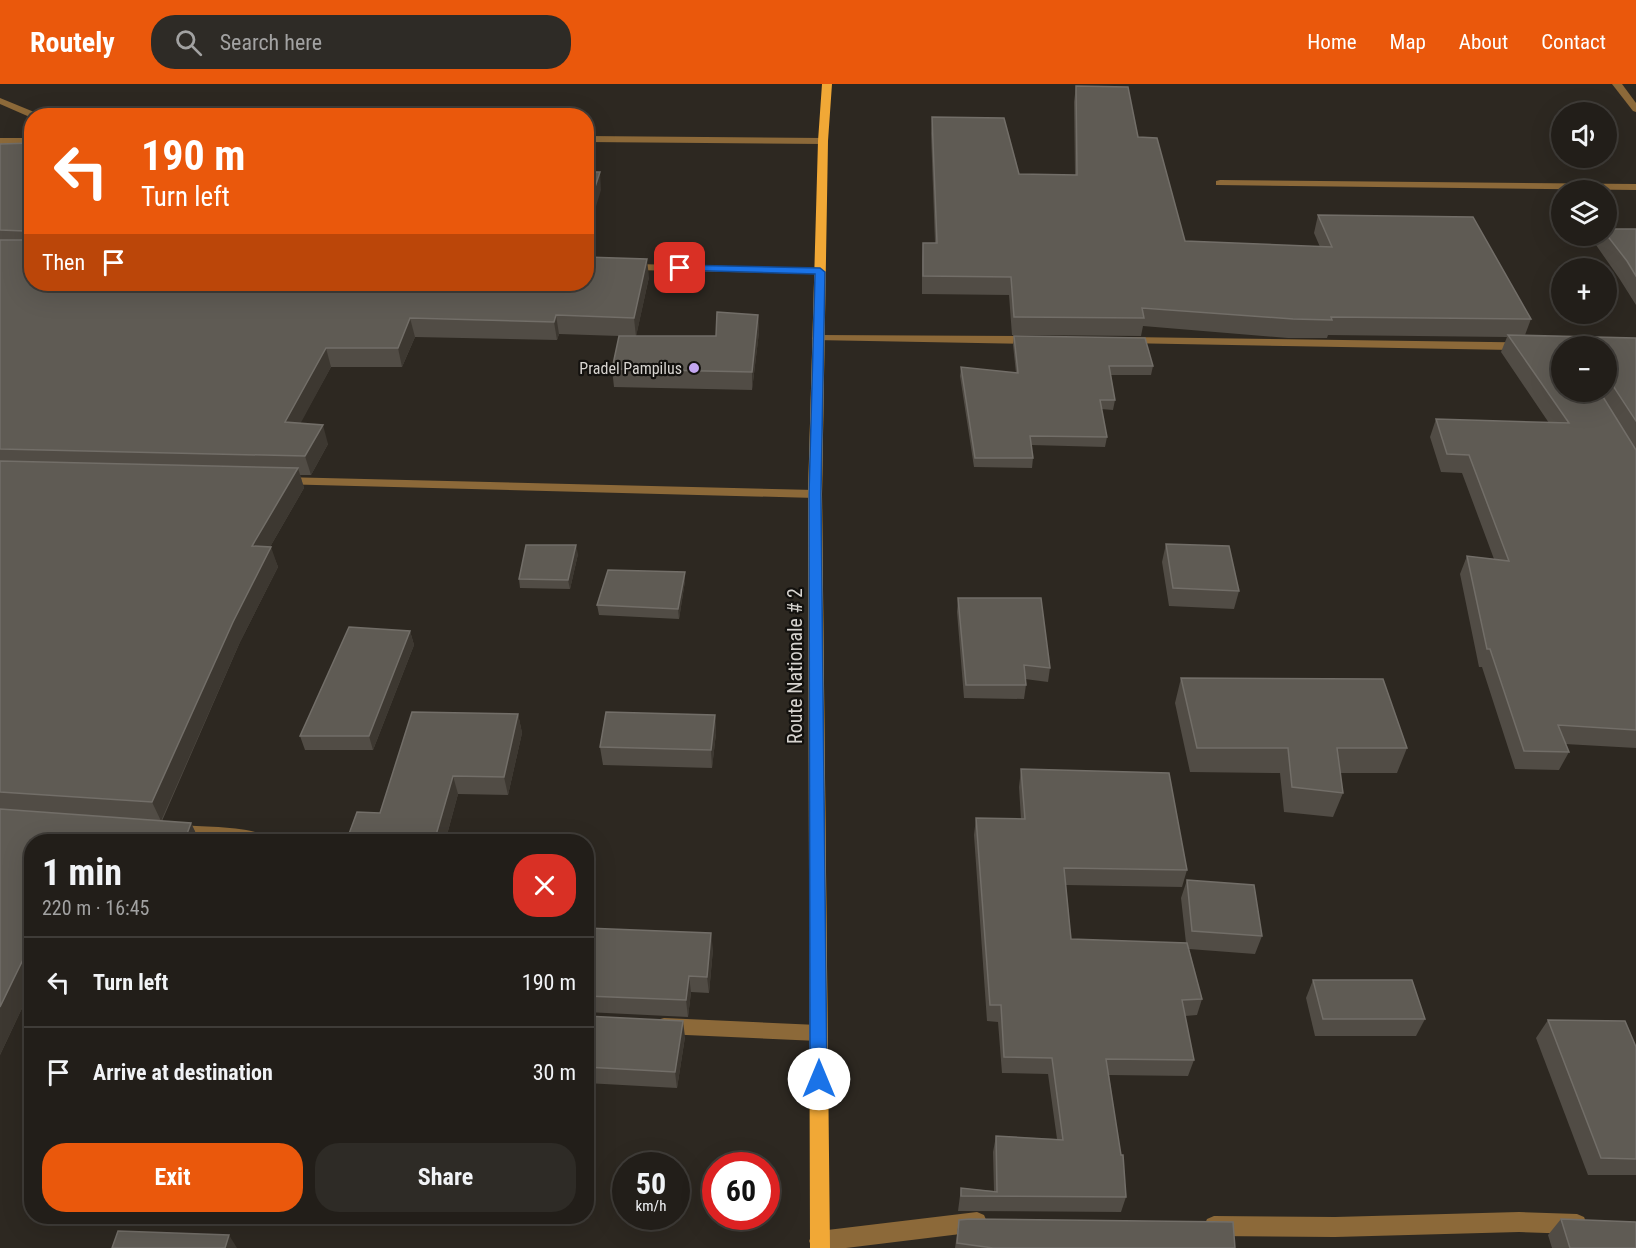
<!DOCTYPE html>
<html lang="en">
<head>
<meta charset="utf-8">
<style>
  body { margin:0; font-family:"Roboto Condensed",sans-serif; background:#2e2b26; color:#f1f3f6; height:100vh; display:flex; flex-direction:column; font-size:22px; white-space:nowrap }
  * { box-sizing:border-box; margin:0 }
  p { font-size:20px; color:#a2a2a2 }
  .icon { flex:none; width:33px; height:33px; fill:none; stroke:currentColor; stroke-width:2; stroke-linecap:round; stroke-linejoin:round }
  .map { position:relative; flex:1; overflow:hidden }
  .sheet { position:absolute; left:24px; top:750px; width:570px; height:390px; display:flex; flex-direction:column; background:#221e19; border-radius:24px; box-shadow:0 6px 24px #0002,0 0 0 2px #3f3c38 }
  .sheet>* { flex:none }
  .top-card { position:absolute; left:24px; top:24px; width:570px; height:183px; border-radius:24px; box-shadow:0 6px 24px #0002,0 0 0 2px #3f3c38; background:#ea580c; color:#fff; overflow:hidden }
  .fabs { position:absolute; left:1551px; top:18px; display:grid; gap:12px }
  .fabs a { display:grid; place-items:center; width:66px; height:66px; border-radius:50%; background:#221e19; box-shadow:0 6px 24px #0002,0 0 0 2px #3f3c38; font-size:30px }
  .speed { position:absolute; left:612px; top:1068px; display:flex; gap:12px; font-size:30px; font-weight:700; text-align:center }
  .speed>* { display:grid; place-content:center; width:78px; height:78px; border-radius:50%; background:#221e19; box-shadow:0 6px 24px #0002,0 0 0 2px #3f3c38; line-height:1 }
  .speed small { font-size:15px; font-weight:400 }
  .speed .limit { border:9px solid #d22; background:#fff; color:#111 }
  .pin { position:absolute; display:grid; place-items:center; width:51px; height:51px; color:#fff; margin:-26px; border-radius:12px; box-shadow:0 3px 9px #0006 }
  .me { position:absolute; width:66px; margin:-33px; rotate:0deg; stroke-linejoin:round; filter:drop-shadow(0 0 4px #0008) }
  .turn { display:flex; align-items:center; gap:21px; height:126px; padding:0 18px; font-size:27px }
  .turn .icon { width:78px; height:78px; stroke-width:2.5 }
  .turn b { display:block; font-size:42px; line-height:51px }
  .then { display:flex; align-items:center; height:57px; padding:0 18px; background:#0003; gap:12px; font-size:22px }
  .round { display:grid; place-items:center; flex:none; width:63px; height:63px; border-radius:24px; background:#2e2b26 }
  .summary { display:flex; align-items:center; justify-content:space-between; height:102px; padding:0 18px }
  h1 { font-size:36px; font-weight:700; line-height:45px }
  .primary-button { display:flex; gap:12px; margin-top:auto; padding:12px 18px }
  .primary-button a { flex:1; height:69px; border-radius:24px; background:#ea580c; color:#fff; font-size:24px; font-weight:700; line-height:69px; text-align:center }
  .primary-button a+a { background:#2e2b26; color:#f1f3f6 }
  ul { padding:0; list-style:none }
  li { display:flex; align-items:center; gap:18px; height:90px; padding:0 18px; border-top:2px solid #3f3c38 }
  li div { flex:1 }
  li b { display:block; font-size:22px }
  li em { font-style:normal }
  header { display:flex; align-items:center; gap:36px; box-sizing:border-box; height:84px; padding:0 30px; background:#ea580c; color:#fff }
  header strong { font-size:28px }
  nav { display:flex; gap:33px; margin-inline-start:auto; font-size:21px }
  .search { width:420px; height:54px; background:#2e2b26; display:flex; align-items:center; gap:15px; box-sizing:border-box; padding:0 21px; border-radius:24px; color:#a2a2a2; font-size:22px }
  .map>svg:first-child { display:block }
</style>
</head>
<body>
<header>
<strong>Routely</strong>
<div class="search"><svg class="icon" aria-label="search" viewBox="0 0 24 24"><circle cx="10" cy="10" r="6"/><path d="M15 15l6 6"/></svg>Search here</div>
<nav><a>Home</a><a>Map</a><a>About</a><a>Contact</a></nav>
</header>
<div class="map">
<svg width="1636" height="1164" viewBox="0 0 1636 1164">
  <rect width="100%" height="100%" fill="#2d2821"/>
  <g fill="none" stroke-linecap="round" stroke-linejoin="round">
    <g fill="#8c6939" fill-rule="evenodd">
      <path d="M1612,0h10l14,19v9l-3,-1z"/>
      <path d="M0,14l39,16 1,2h-8v2l-32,-14z"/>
      <path d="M586,52l237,2 5,3 -5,3 -237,-2z"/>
      <rect x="0" y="54" width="32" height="6"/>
      <path d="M1220,96l416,4v6l-420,-5v-4z"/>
      <path d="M586,179l234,5 5,3 -5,3 -234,-5z"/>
      <path d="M818,251l216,1 6,4 -6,4 -220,-4 -2,-2z"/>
      <path d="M1127,253l435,6 6,3h-6v5l-439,-8 -2,-2z"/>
      <path d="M282,393l533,13 7,4 -7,4 -538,-14 -2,-3z"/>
      <path d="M177,741c19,2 87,0 96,17l-96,-3 -6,-2 -2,-5 2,-5z"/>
      <path d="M664,934l154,7 7,2 2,6 -2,6 -7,2 -154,-7 -7,-2 -2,-6 2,-6z"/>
      <path d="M977,1128l7,3 3,7 -3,7 -7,3 -131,16h-34l-3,-7 3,-7 7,-3z"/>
      <path d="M1519,1128l58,2 7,3 3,7 -3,7 -7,3 -58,-2 -184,5 -121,-1 -7,-3 -3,-7 3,-7 7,-3 121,1z"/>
    </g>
    <path fill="#f1a836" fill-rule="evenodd" d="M822,0h10l-4,57 -6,353 8,754h-20l-2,-754 10,-353z"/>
  </g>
  <g fill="#514c45" fill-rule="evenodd">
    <path d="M1076,2l62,51 47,104 135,6 -6,-14 4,-18 213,104 -6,16 111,3v410l-71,-4 4,8 -10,18 -44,-1 -33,-102h-3l-19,-93 7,-18 27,3 -32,-86 -21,-1 -11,-35 6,-18 113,4 -48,-71 6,-15 -179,-2 -1,3h-39l-145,-12 -2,10 -129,-1 -3,-40 -87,-1v-34l1,-17h12l-4,-109 1,-17 87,57 56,1 -1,-73zM1606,262v46h-44z"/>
    <path d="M32,59v141l617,-7 -13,59h80l42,-21 1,17 -7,58 -138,-3 -2,-18 7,-33 -60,-2 -2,6 -142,-3 -13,30h-71l-31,56 28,21 -17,31h-11l4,13 -34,59 8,20 -38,75 -78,179 29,2 9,19h-168v145l-32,68v-911z"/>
    <path d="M1606,145h30v76l-17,-27 -23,-33 4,-9h6z"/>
    <path d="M1014,252l139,30 -2,9h-40l4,25 -2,10 -12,-1 6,28 -2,10 -74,-2 2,13 -1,10 -58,-1 -14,-91 1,-9 55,6 -3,-28z"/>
    <path d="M1166,460l73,47 -5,18 -65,-3 -7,-44z"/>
    <path d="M578,470l-8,35 -50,-1 -1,-9z"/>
    <path d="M685,488v9l-6,38 -80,-4 -2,-10z"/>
    <path d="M958,514l92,70 -2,14 -23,-3 1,6 -2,14 -60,-1 -7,-86z"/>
    <path d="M410,547l4,14 -41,105h-68l-5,-14z"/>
    <path d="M1181,594l226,70 -10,25h-57l3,20 -10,24 -49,-5 -4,-39 -90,-1 -15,-69z"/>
    <path d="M518,630l4,19 -14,62 -50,-1 -13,48h-99l34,-29z"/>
    <path d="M715,631l1,18 -4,35 -109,-3 -3,-18z"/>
    <path d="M1021,685l166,101 -5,17 -116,-2 5,54 115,4 -5,-45 6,-18 75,56 -7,18 -66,-5 13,50 -5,16 -12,1 9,44 -6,16 -79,-1 17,122 -5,15 -163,-1 3,-23 33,3 -1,-39 3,-16 61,3 -9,-65 -46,-1 -4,-51 -11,-1 -13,-186 2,-17 45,1 -2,-32z"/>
    <path d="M586,844l127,21 -4,44 -18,-1 -3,25 -102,-5z"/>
    <path d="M1313,896l112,39 -9,17h-101l-9,-38z"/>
    <path d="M586,932l99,21 -8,51 -91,-5z"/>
    <path d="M1548,936l88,27v128h-48l-52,-137z"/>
    <path d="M1561,1135l75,29h-84l-4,-13z"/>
    <path d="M959,1136l276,28h-280z"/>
  </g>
  <g fill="#3d3831">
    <path d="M600,88l1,18 -15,49v-25z"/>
    <path d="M647,175l2,18 -13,60 -2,-19z"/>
    <path d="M556,231l3,19 -2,6 -3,-18z"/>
    <path d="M758,231l1,17 -7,58v-18z"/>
    <path d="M410,234l5,19 -13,30 -4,-19z"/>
    <path d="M326,264l5,19 -40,74 -6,-19z"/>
    <path d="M323,341l5,19 -17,31 -6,-19z"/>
    <path d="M298,384l6,20 -45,78 -7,-20z"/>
    <path d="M576,461l2,9 -8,35 -2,-9z"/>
    <path d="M271,463l7,20 -38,75 -79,179 -9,-19 81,-180z"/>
    <path d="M685,488v9l-6,38 -1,-10z"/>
    <path d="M410,547l4,14 -41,105 -4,-14z"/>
    <path d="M518,630l4,19 -14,62 -4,-18z"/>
    <path d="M715,631l1,18 -4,35 -1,-18z"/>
    <path d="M453,692l5,18 -13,48h-11z"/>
    <path d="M191,739l9,19h-16z"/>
    <path d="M711,849l2,16 -4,44 -2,-16z"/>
    <path d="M32,857v46l-32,68v-48z"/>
    <path d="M689,892l2,16 -3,25 -2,-17z"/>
    <path d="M683,937l2,16 -8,51 -2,-16z"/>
    <path d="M229,1151l8,13h-12z"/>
  </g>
  <g fill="#5f5b54" stroke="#726e68" stroke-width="1.5">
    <path d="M1076,2l52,1 10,50 19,1 28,103 147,6 -14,-32 155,2 58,102 -200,-2 1,3 -39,-1 -151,-11 2,10 -130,-1 -3,-40 -88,-1v-33h14l-5,-126 72,1 15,56 58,1z"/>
    <path d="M32,59v141h554v-27l61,2 -13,59 -78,-3 -2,7 -144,-4 -12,30h-72l-41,74 38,3 -18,31 -305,-7v-209h26l1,-7 -2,-2 -25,-1v-86z"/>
    <path d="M586,88h14l-14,42z"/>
    <path d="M1606,145h30v47l-9,-15 -21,-27z"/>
    <path d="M717,228l41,3 -6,57 -140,-3 7,-33h97z"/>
    <path d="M1508,251l128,3v83l-30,-46v-29h-44v46h38l36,58v280l-78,-5 11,27 -45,-1 -34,-102h-3l-20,-93 42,5 -40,-106 -22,-1 -11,-35 133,4z"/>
    <path d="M1014,252l131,2 8,28h-44l6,34h-15l7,37 -77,-1 3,22h-58l-14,-91 57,6z"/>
    <path d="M0,377l298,7 -46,78 19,1 -38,75 -81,180 -152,-10z"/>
    <path d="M1166,460l63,2 10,45 -66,-3z"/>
    <path d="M526,461h50l-8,35 -49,-1z"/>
    <path d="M608,486l77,2 -7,37 -81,-4z"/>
    <path d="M958,514h83l9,70 -26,-3 2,20h-60z"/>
    <path d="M349,543l61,4 -41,105h-69z"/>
    <path d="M1181,594l202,1 24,69h-70l6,45 -51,-6 -4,-39h-91z"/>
    <path d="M412,628l106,2 -14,63 -51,-1 -19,66h-88l11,-30 23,1z"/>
    <path d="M606,628l109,3 -4,35 -111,-3z"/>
    <path d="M1021,685l148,4 18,97 -123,-2 7,71 116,4 15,56 -20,1 12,60 -88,-1 15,96h2l3,42 -165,-1v-8l36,4 -1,-56 67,4 -11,-82 -48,-1 -3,-52h-11l-14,-187 49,1z"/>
    <path d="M0,725l191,14 -7,19h-152v99l-32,66z"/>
    <path d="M1187,796l67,5 8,51 -70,-5z"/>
    <path d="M586,844l125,5 -4,44 -18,-1 -3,24 -100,-4z"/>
    <path d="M1313,896h99l13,39h-102z"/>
    <path d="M586,932l97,5 -8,51 -89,-5z"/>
    <path d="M1548,936l77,1 11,26v112l-35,-1z"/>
    <path d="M970,1135l263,3 2,26h-242l-36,-5 2,-23z"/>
    <path d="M1561,1135l75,3v26h-66z"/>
    <path d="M118,1147l111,4 -4,13h-113z"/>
  </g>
  <path fill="#1a73e8" stroke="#114b97" stroke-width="1.5" d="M680,181l140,3 5,4 -4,222 6,585 -2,6 -6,2 -7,-2 -2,-6 -1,-585 6,-220 -138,-4 -2,-2z"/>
  <circle fill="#c4a7f1" stroke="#13110e" stroke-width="2" cx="694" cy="284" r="6"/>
  <g text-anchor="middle" stroke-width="4.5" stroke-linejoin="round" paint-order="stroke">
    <g font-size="16" fill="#d7d4d0" stroke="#13110e" text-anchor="end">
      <text x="682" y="290">Pradel Pampilus</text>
    </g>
    <g font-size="20" fill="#d7d4d0" stroke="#13110e">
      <text transform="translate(795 582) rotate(-90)" y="7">Route Nationale # 2</text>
    </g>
  </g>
</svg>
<div class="fabs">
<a><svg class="icon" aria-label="sound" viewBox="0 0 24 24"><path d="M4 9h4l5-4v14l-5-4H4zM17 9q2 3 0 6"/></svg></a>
<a><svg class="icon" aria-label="layers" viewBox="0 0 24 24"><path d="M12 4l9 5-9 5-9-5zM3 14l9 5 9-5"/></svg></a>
<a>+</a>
<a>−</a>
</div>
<div class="speed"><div>50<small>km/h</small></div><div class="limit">60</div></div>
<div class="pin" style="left:680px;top:184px;background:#d93025"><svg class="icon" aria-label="arrive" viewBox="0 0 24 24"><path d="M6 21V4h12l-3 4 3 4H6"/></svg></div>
<svg class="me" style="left:819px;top:995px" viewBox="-20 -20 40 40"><circle r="19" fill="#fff"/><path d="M0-13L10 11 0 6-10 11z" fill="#1a73e8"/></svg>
<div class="top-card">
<div class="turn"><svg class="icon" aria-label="left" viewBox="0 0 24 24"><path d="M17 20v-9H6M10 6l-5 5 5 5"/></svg><div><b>190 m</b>Turn left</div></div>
<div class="then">Then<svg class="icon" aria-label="arrive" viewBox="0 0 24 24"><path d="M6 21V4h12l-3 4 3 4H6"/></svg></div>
</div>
<section class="sheet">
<div class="summary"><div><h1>1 min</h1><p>220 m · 16:45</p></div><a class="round" style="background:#d93025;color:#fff"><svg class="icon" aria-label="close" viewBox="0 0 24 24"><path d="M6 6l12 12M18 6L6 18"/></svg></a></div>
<ul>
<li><svg class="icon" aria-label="left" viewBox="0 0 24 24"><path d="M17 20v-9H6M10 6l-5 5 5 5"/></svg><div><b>Turn left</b></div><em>190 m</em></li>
<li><svg class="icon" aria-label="arrive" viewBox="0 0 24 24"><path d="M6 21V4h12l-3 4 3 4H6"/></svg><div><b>Arrive at destination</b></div><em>30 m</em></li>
</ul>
<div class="primary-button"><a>Exit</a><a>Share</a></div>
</section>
</div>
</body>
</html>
